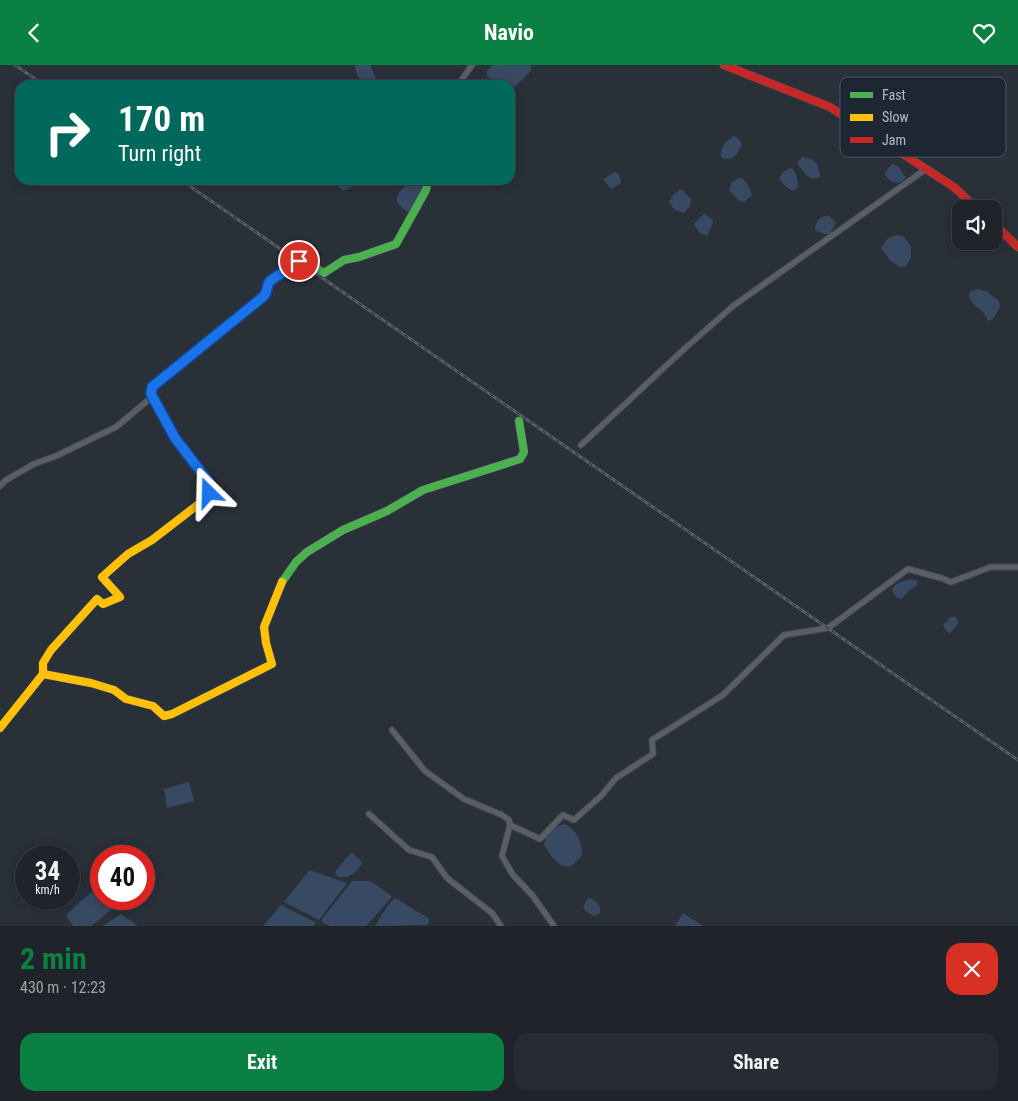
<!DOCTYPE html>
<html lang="en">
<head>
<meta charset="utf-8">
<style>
  body { margin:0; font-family:"Roboto Condensed",sans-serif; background:#282c32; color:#f1f3f6; height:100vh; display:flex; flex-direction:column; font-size:19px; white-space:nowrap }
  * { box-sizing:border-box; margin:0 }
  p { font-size:16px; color:#a2a4a8 }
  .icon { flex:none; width:28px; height:28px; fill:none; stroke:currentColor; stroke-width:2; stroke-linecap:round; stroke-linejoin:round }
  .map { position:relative; height:861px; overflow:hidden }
  .panel { display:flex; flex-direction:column; background:#20242a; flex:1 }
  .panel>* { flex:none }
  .banner { position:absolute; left:15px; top:15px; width:500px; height:105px; border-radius:15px; box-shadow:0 2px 12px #0003,0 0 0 1px #3d4147; background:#00695c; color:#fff; overflow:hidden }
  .controls { position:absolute; left:952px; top:135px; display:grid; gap:10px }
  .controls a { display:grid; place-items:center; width:50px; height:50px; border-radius:10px; background:#20242a; box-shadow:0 2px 12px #0003,0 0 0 1px #3d4147; font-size:25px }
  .speed { position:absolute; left:15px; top:780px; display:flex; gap:10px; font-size:25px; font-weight:700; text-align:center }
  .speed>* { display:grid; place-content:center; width:65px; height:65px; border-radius:50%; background:#20242a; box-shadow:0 2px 12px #0003,0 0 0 1px #3d4147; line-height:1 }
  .speed small { font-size:12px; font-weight:400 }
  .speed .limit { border:8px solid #d22; background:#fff; color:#111 }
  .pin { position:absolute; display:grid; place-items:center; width:42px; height:42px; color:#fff; margin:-21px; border:2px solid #fff; border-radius:50%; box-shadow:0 1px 5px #0007 }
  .me { position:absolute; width:55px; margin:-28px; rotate:338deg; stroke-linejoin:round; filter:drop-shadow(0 0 4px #0008) }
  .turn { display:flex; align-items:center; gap:18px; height:105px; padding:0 20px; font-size:22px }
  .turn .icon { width:65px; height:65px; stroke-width:2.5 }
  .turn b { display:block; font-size:35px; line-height:42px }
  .round { display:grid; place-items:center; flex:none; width:52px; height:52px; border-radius:15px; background:#282c32 }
  .headline { display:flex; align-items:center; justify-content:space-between; height:85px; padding:0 20px }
  h1 { font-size:30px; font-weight:700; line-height:38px; color:#0b8043 }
  .button { display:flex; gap:10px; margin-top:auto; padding:10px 20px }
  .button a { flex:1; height:58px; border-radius:15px; background:#0b8043; color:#fff; font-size:20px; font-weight:700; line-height:58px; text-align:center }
  .button a+a { background:#282c32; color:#f1f3f6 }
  header { display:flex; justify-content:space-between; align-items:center; height:65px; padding:0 20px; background:#0b8043; color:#fff; font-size:22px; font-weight:700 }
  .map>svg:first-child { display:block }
</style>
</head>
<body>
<header><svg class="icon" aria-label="back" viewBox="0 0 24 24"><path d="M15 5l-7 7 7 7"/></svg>Navio<svg class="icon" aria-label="heart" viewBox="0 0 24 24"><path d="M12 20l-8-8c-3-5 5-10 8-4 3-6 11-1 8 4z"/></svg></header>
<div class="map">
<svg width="1018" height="861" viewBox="0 0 1018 861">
  <rect width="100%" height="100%" fill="#2a3038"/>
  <g fill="#384963">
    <path d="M355,0h15l6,14 -5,4h-7c-6,-5 -8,-10 -9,-18z"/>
    <path d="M492,0h39v6l-21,20v-6h-11l-12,-9v-5z"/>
    <path d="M734,71l5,3 3,6c-4,9 -11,18 -21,12 -2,-10 5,-16 13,-21z"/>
    <path d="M802,92c13,1 17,7 18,20l-8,2 -7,-5 -8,-11z"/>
    <path d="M892,99l7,3 7,11 -7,5 -7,-1 -7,-7 1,-4z"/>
    <path d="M790,103l4,2 3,8 1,10 -6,3 -9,-7 -4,-6 4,-6z"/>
    <path d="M615,107l3,1 3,8 -1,3 -9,5 -8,-10z"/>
    <path d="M738,113h4l6,7 4,10 -8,7 -6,-2 -9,-10 3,-8z"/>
    <path d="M341,115h15l3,3 -16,8 -5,-4z"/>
    <path d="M412,117l7,3 4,4 -14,24c-3,-2 -11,-8 -12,-12 -2,-7 9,-17 15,-19z"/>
    <path d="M680,125h2l9,9 -1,7 -6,7 -9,-3 -6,-8 5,-8z"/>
    <path d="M704,149l8,5 1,3 -6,14 -8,-4 -5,-8z"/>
    <path d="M828,150l8,8 -6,11h-7l-8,-4c0,-8 5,-13 13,-15z"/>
    <path d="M897,170l6,1 8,10v12l-5,8 -6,1 -9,-6 -10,-13 7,-10z"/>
    <path d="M978,224l8,2 13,10 1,6 -7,12 -5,2c-3,-12 -18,-15 -19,-27l2,-3z"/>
    <path d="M911,514l5,1 2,5 -9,5 -7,9 -6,-2 -4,-7c3,-8 11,-9 19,-11z"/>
    <path d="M950,552h5l3,3 -1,6 -7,7 -4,-2 -3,-6z"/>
    <path d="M189,717l5,19 -27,7 -3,-19z"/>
    <path d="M565,759c11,5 18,20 17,32 -3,2 -6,6 -9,9 -12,7 -24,-11 -29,-20 2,-10 11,-19 21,-21z"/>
    <path d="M352,788l10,9c-4,10 -13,17 -24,15l-3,-5 11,-14z"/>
    <path d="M309,806h3l35,12 -28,37 -35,-18z"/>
    <path d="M352,816h18l21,14v3l-25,28h-36l-8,-3v-4z"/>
    <path d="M91,827l15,11 6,6 -21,17h-18l-7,-11z"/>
    <path d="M395,833l33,20 1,3 -2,4 -52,1c7,-10 11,-20 20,-28z"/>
    <path d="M588,833c7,1 14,8 12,15l-5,3 -9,-4 -3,-5z"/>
    <path d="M281,840l34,17v3l-1,1h-51z"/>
    <path d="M683,848l20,13h-28z"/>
    <path d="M121,849l16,11 1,1h-35z"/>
  </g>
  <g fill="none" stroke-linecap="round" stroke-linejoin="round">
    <g stroke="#484c53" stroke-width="7">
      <g id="street">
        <path d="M458,20l14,-20"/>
        <path d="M581,380l101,-94 51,-45 193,-137"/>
        <path d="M0,421l6,-6 28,-16 22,-8 60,-29 36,-30"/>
        <path d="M392,665l33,41 39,28 38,16 7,5 1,5 -8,31 11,19 20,21 21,30"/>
        <path d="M369,749l40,36 23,7 15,21 45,35 9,13"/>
        <path d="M510,760l30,14 23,-24 11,5 27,-24 15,-18 37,-24 -1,-14 71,-45 61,-60 44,-7 80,-59 33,9 10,4 40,-15h27"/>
      </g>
    </g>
    <g stroke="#484c53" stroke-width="9">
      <g id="fast">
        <path d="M163,351l-12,-22v-7l113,-91 6,-15 29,-20h4l21,12 20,-13 15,-3 37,-13 30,-54 2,-10"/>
        <path d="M282,517l14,-20 11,-10 36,-22 44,-19 36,-21 97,-31 4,-7 -5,-31"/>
      </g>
    </g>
    <g stroke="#484c53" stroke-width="9">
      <g id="slow">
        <path d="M43,609v-11l8,-13 46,-51 6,5 17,-7 -18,-20 26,-23 24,-14 52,-40 5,-7 -1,-12 -28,-35 -17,-30"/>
        <path d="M0,663l43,-54 48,9 23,7 12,9 27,7 11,10 8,-2 100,-50 -6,-21 -2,-16 18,-45"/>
      </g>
    </g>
    <g stroke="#484c53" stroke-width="9">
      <g id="jam">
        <path d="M724,0l106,42 124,80 23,22"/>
        <path d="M994,159l24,23"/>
      </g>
    </g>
    <use href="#street" stroke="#5a5e66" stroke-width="5"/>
    <use href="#fast" stroke="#4caf50" stroke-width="8"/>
    <use href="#slow" stroke="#ffc107" stroke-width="8"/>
    <use href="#jam" stroke="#c62828" stroke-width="8"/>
    <g stroke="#595d64" stroke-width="3">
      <g id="rail">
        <path d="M15,0l29,20"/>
        <path d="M181,115l837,580"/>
      </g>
    </g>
    <use href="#rail" stroke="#1d2633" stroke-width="1" stroke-dasharray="4" stroke-linecap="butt"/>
  </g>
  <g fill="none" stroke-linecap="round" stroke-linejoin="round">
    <g stroke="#114b97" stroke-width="12">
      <path id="route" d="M209,428l-1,-12 -33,-43 -24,-44 1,-7 112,-91c4,-4 2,-10 6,-15l29,-20"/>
    </g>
    <use href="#route" stroke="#1a73e8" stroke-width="9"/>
  </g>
  <rect x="840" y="12" width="166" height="80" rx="8" fill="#1d2633" stroke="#4a5360" stroke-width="1"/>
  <rect x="850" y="27" width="23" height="6" fill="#4caf50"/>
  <rect x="850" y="49" width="23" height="7" fill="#ffc107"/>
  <rect x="850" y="72" width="23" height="6" fill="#c62828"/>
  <g font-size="14" fill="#b4bcc9">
    <text x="882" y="35">Fast</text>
    <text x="882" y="57">Slow</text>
    <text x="882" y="80">Jam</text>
  </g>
</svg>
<div class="controls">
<a><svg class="icon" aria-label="sound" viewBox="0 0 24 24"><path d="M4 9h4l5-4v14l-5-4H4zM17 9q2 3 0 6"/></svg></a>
</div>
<div class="speed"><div>34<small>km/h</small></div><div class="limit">40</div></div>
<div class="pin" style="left:299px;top:196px;background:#d93025"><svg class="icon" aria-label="arrive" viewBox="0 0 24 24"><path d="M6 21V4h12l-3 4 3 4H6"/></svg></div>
<svg class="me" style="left:209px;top:428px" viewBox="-20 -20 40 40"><path d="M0-17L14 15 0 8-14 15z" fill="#1a73e8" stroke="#fff" stroke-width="4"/></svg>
<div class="banner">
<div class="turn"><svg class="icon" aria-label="right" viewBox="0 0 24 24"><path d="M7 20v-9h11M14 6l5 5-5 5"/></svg><div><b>170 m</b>Turn right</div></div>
</div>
</div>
<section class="panel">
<div class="headline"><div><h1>2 min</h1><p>430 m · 12:23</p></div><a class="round" style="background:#d93025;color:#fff"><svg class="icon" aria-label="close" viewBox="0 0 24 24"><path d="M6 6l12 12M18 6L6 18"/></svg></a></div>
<div class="button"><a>Exit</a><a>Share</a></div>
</section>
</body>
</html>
